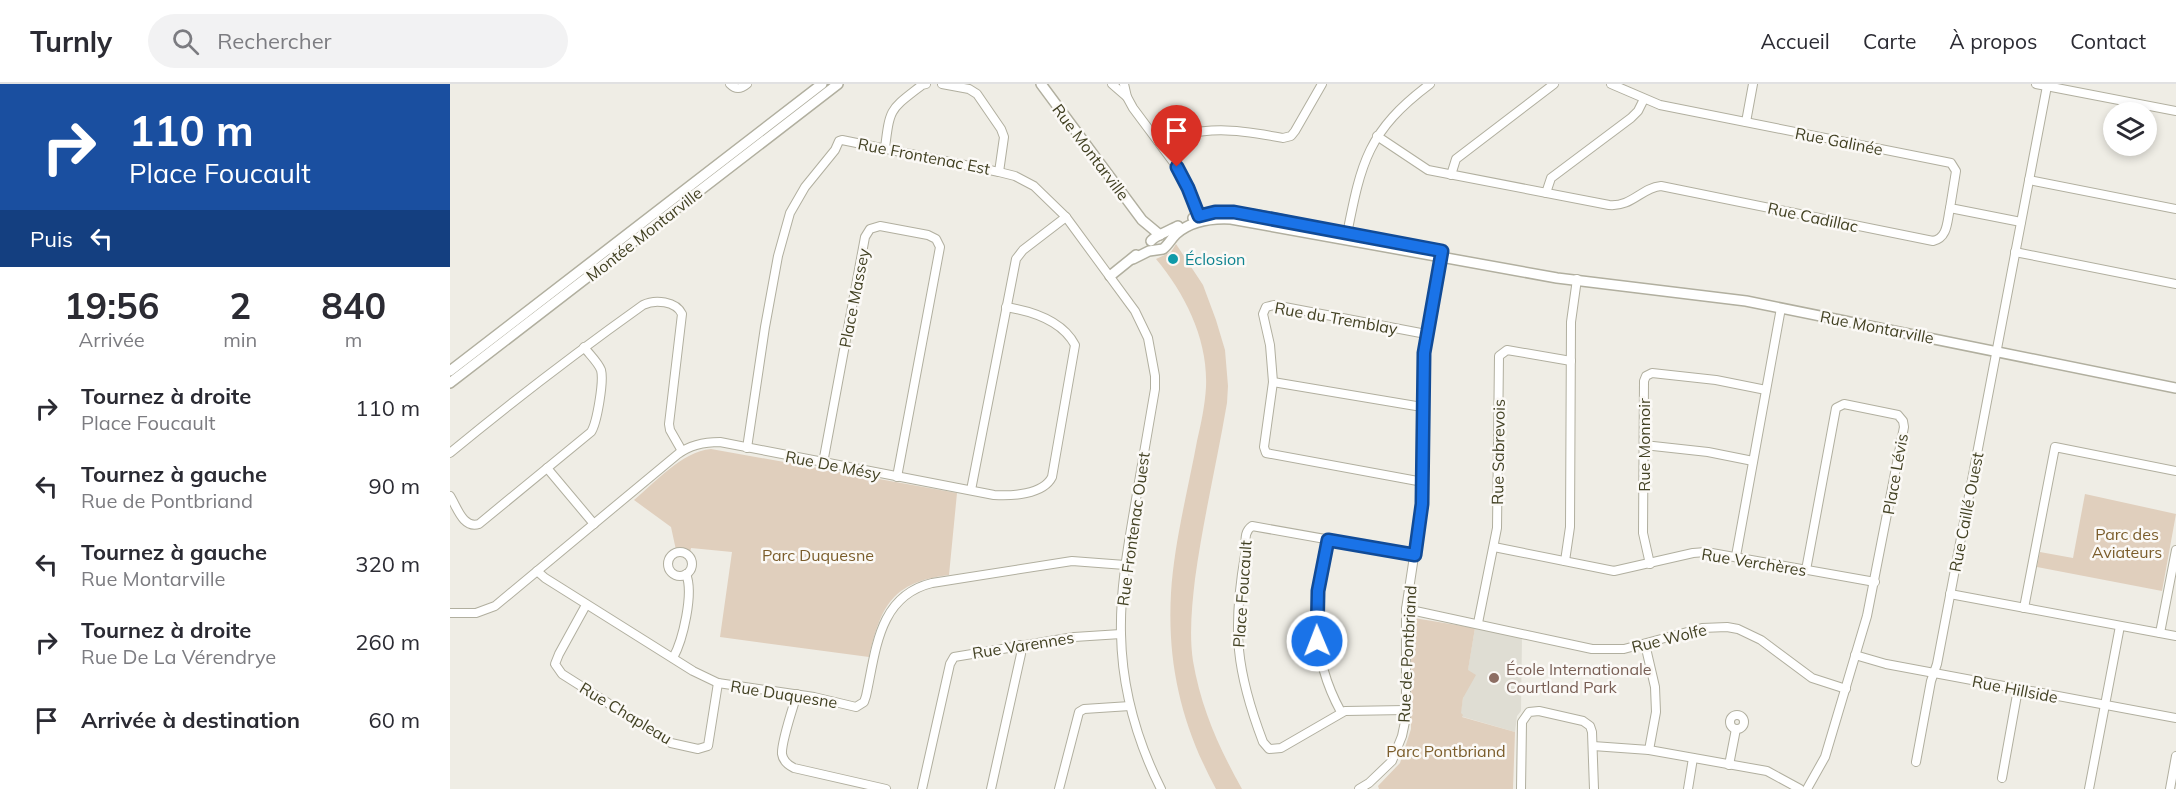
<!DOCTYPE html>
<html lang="fr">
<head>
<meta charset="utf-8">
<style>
  body { margin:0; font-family:Mulish,sans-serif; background:#f2f2f3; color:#2b2b33; height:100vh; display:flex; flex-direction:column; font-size:22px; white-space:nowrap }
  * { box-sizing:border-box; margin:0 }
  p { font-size:20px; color:#7c7c81 }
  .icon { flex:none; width:33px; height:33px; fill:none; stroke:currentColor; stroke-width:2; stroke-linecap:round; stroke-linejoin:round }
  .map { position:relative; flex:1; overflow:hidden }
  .drawer { display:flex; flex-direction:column; background:#fff; width:450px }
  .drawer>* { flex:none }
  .top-card { background:#1a4fa0; color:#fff; overflow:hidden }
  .buttons { position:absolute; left:1653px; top:18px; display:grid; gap:12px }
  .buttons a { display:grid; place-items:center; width:54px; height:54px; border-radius:50%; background:#fff; box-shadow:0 3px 9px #0003; font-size:30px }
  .pin { position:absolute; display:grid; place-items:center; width:51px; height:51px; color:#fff; margin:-62px -26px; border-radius:50% 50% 50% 0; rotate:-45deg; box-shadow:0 0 6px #0007 }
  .pin .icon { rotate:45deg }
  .me { position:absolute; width:66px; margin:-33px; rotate:359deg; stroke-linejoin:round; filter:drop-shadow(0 0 4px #0008) }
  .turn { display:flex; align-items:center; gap:21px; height:126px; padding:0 30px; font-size:27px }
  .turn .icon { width:78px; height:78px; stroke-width:2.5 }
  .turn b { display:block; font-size:42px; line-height:51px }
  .then { display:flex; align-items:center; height:57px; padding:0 30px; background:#0003; gap:12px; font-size:22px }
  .eta { display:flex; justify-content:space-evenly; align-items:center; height:102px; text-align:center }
  .eta b { font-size:36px; font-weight:700; line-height:42px }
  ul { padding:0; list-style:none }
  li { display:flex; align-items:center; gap:18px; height:78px; padding:0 30px }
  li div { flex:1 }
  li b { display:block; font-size:22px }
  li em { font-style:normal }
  header { display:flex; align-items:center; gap:36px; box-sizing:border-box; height:84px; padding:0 30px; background:#fff; border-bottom:2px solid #e1e1e2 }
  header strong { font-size:28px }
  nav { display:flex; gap:33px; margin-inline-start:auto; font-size:21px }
  .search { width:420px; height:54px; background:#f2f2f3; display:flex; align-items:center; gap:15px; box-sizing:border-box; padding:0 21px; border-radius:33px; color:#7c7c81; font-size:22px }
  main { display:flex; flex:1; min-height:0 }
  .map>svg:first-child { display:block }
</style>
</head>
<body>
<header>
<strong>Turnly</strong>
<div class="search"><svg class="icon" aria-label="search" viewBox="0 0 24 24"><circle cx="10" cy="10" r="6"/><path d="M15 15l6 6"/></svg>Rechercher</div>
<nav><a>Accueil</a><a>Carte</a><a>À propos</a><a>Contact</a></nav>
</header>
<main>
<section class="drawer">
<div class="top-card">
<div class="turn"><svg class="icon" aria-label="right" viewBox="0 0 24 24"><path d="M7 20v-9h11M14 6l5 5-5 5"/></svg><div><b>110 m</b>Place Foucault</div></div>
<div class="then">Puis<svg class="icon" aria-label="left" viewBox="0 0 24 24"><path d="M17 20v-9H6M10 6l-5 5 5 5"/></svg></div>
</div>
<div class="eta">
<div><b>19:56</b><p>Arrivée</p></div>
<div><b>2</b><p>min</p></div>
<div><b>840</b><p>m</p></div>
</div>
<ul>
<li><svg class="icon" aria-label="right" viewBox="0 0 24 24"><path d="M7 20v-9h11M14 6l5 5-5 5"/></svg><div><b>Tournez à droite</b><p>Place Foucault</p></div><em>110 m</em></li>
<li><svg class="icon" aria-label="left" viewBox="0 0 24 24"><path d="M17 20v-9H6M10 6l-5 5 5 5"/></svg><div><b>Tournez à gauche</b><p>Rue de Pontbriand</p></div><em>90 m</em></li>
<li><svg class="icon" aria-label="left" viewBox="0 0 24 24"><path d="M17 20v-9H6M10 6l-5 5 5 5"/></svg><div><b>Tournez à gauche</b><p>Rue Montarville</p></div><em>320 m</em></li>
<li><svg class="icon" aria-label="right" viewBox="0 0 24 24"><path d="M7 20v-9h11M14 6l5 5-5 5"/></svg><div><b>Tournez à droite</b><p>Rue De La Vérendrye</p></div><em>260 m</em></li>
<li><svg class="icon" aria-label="arrive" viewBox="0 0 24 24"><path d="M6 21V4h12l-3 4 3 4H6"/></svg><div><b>Arrivée à destination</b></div><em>60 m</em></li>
</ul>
</section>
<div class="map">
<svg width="1726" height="705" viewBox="0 0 1726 705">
  <rect width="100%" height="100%" fill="#efede5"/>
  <path fill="#dfddd3" d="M1025,544l47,9 -1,74 -4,5 -2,16 -55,-16z"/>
  <g fill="#e0cfbd">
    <path d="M726,160l27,41 13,35 9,30 3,36 -1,17c-10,59 -24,117 -32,176 -3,26 -6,55 -2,82 8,47 26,87 49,128h-26c-34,-63 -49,-124 -45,-196 3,-50 17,-103 26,-152 4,-17 8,-36 9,-54 2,-47 -20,-92 -50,-128l15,-7z"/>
    <path d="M261,365l246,44 -8,82c-57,7 -68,31 -80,82l-149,-20 12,-85 -41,-4 -1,5 -7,-4 -7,1 -5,-23 -37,-27c22,-18 47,-48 77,-51z"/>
    <path d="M1635,410l91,20 -14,77 -125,-24 3,-15 33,6z"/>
    <path d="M964,534l61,10 -7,42 8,5 -13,23 -2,15 2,2 -1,2 53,15 -2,57h-134l-1,-3 22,-23 11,-34v-107z"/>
  </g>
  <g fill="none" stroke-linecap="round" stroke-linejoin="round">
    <g stroke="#b1af9f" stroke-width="10">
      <g id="minor">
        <path d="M280,0c6,6 11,5 17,0"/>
        <path d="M492,0l27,5 8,5 24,35 3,8 -5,35"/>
        <path d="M662,0l15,13"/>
        <path d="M674,0l3,13 6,11 44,59 11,21 13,32"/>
        <path d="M1161,0l49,21 291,58 5,8 -6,37 71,14"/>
        <path d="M1586,0l140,27"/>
        <path d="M1296,38l7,-38"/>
        <path d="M927,52l51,34 181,35c23,2 32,-17 52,-19l272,55c15,-3 14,-20 17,-33"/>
        <path d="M712,62c35,-24 83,-15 121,-8l8,-2 4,-5 27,-47"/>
        <path d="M435,64c5,-41 5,-38 37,-63l4,-1"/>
        <path d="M1001,91l5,-16 98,-75"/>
        <path d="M1579,96l147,29"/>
        <path d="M1096,109l5,-15 80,-60 7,-7 6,-12"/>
        <path d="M896,155c15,-75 20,-107 84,-155"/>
        <path d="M1565,168l161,32"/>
        <path d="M823,298l149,25"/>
        <path d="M1194,361l64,7 45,9"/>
        <path d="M297,364l18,-121 13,-71 12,-43 15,-26 30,-37 4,-9 3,-1 157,32 16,4 19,10 32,31 69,94 13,27 7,38v13c-7,41 -14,81 -21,122 -7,41 -14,82 -13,123 1,54 16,107 40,155"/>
        <path d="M0,369c63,-52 127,-101 193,-148 12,-6 33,-4 39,9l-13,110 1,6 12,21"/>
        <path d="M373,379l42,-226 5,-8 10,-3 48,9 8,4 4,8 -43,230"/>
        <path d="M97,384l47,56"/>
        <path d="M973,398l-157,-29 -2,-6 9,-65 -3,-37 -7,-31 3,-7 8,-2 152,29"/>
        <path d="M521,406l45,-231 7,-9 43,-33"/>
        <path d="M0,412c7,11 13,33 29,28l112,-92c6,-9 13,-51 10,-62 -3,-8 -12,-16 -17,-23"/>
        <path d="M878,456c-13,64 -20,112 13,172"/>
        <path d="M1044,463l120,24 79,-18 13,-1 169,30"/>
        <circle cx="230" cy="480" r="12"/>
        <path d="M1286,472l45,-248"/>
        <path d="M1115,477l5,-34 1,-205 6,-43"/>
        <path d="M1200,480l-7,-31 1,-152 2,-5 6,-3 64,7 50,10"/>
        <path d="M1356,486l30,-162 8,-4 54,11 5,6 1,6 -37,189 -42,141 -18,32"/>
        <path d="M87,487l8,7 148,93 25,12 96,14 42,10 8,-5 2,-6c10,-45 12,-100 66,-113l140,-22 53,4"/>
        <path d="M1500,510l226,42"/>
        <path d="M136,521l-27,49 -4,10 7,10 109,69 27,6 10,-3 10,-63"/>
        <path d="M1574,524l31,-161 121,24"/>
        <path d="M956,525l186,40h32l78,-21 25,-1 11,2 23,11 51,38 34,11"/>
        <path d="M0,529h26l19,-7 183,-152c12,-9 27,-12 42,-12l274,53c17,1 49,0 58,-18l23,-132c-13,-25 -44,-34 -69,-38"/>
        <path d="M1028,539l19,-95 2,-172 8,-6 64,11"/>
        <path d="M1710,549l16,-83"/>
        <path d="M1195,560l10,43 1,25 -7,38"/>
        <path d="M1405,571l31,9 290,54"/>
        <path d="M223,574c10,-18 21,-65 13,-84"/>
        <path d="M347,610c-4,14 -16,48 -15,60 1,7 6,11 12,14l92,21"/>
        <path d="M956,626l-61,1 -64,37 -12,1 -6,-7c-27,-71 -31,-112 -18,-187 2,-11 -3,-22 7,-29l163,29"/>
        <circle cx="1287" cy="638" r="7"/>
        <path d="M1143,662l56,4 118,21 33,18"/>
        <path d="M1466,678l15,-81 6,-17 110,-578"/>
        <path d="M1279,681l7,-36"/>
        <path d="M1552,694l16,-89"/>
        <path d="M472,705l28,-125 4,-7 120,-20 47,-3"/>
        <path d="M541,705l30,-135 -1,-9"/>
        <path d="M609,705l20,-77 5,-3 46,-3"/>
        <path d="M909,705l10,-6 23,-22 10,-25 4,-19v-108l16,-105 2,-151 18,-102"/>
        <path d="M1071,705l1,-67 7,-10 10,-1 44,10 7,5 2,6 2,57"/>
        <path d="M1238,705l5,-31"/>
        <path d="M1639,705l31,-163"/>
        <path d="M1720,705l6,-33"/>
      </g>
    </g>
    <g stroke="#b1af9f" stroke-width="12">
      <g id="tertiary">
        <path d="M591,0l101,136 18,15"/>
        <path d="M743,134c37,-15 93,4 131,11"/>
        <path d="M701,157c3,-5 20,-11 27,-15"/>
        <path d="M683,175l16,-8 14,-2c5,-4 8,-10 13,-15 15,-13 36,-16 55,-15l326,59 189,23 430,87"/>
        <path d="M660,192l26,-21"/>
        <path d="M0,287l372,-287"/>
        <path d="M0,299l388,-299"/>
      </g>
    </g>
    <use href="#minor" stroke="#fff" stroke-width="8"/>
    <use href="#tertiary" stroke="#fff" stroke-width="9"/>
  </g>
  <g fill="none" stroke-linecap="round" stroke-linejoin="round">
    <g stroke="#114b97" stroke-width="15">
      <path id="route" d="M727,83l11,21 11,28 16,-4h19l208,39 -18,102 -2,151 -7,51 -87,-15 -10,51 -1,50"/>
    </g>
    <use href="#route" stroke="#1a73e8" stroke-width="10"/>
  </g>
  <circle fill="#0f9aa8" stroke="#fbf9f6" stroke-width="2" cx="723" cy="175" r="6"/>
  <circle fill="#8d6e63" stroke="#fbf9f6" stroke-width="2" cx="1044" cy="594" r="6"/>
  <g text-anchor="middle" stroke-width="5" stroke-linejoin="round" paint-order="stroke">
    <g font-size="16" fill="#424123" stroke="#fbf9f6">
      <text transform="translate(1389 57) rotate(11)" y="6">Rue Galinée</text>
      <text transform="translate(641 68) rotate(53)" y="6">Rue Montarville</text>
      <text transform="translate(474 72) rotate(11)" y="6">Rue Frontenac Est</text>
      <text transform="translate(1363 133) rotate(12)" y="6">Rue Cadillac</text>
      <text transform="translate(194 150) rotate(-38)" y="6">Montée Montarville</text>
      <text transform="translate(404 214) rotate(-79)" y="6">Place Massey</text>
      <text transform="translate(886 234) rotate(10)" y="6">Rue du Tremblay</text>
      <text transform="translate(1427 243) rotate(11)" y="6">Rue Montarville</text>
      <text transform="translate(1194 361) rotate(-90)" y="6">Rue Monnoir</text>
      <text transform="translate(1048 368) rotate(-89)" y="6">Rue Sabrevois</text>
      <text transform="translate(383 381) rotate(11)" y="6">Rue De Mésy</text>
      <text transform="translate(1445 390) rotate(-80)" y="6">Place Lévis</text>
      <text transform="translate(1516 428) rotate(-79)" y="6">Rue Caillé Ouest</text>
      <text transform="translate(683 445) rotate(-82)" y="6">Rue Frontenac Ouest</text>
      <text transform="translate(1304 478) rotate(9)" y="6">Rue Verchères</text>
      <text transform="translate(792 510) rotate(-86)" y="6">Place Foucault</text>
      <text transform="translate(1219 554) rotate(-14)" y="6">Rue Wolfe</text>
      <text transform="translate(573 561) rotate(-9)" y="6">Rue Varennes</text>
      <text transform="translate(957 570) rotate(-87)" y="6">Rue de Pontbriand</text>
      <text transform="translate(1565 605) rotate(11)" y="6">Rue Hillside</text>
      <text transform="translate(334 610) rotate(9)" y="6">Rue Duquesne</text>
      <text transform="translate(176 629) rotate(31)" y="6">Rue Chapleau</text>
    </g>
    <g font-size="16" fill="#0d838f" stroke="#fbf9f6" text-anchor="start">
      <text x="735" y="181">Éclosion</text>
    </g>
    <g font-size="16" fill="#7b5d2b" stroke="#fbf9f6">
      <text x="1677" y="456">Parc des<tspan x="1677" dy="18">Aviateurs</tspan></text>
      <text x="368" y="477">Parc Duquesne</text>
      <text x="996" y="673">Parc Pontbriand</text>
    </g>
    <g font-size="16" fill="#785e54" stroke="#fbf9f6" text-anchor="start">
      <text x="1056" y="591">École Internationale<tspan x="1056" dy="18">Courtland Park</tspan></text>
    </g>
  </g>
</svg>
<div class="buttons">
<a><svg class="icon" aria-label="layers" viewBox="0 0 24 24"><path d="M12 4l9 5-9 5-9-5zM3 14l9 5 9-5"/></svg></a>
</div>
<div class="pin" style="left:727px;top:83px;background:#d93025"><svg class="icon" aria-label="arrive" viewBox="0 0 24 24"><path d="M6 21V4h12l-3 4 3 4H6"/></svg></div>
<svg class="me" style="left:867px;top:557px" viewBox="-20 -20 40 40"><circle r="17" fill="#1a73e8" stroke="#fff" stroke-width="3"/><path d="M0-11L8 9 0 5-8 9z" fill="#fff"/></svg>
</div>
</main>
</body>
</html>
